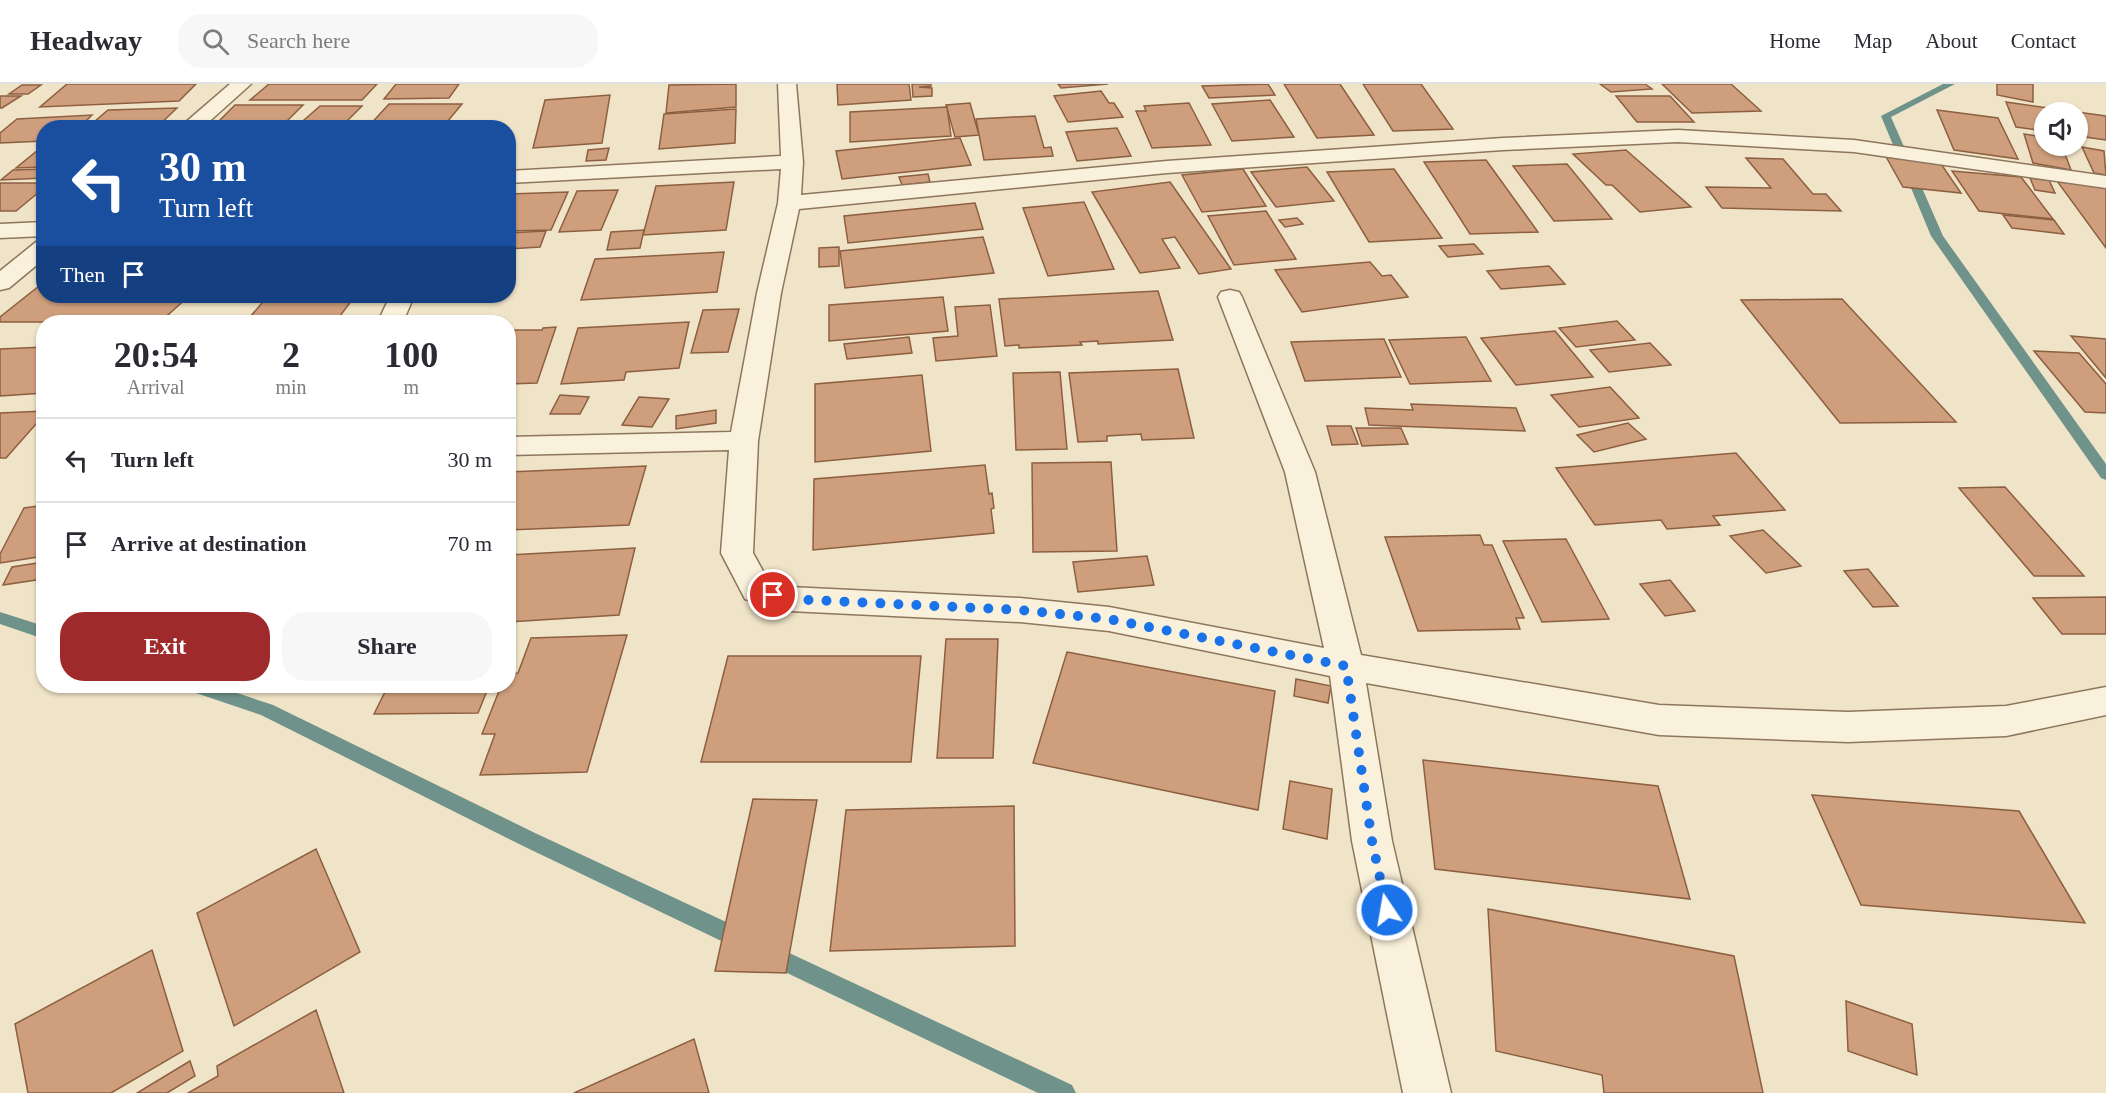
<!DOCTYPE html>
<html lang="en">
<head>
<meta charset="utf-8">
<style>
  body { margin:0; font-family:Georgia,serif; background:#f7f7f7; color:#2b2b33; height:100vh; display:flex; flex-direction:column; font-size:22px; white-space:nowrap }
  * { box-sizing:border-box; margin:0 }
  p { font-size:20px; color:#7c7c81 }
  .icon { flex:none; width:33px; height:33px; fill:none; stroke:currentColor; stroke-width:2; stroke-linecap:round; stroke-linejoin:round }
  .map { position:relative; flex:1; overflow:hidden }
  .sheet { position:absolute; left:36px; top:231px; width:480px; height:378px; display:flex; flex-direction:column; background:#fff; border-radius:24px; box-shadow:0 2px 4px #0004 }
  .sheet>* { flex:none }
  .hud { position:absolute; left:36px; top:36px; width:480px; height:183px; border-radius:24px; box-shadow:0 2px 4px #0004; background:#1a4fa0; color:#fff; overflow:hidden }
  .tools { position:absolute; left:2034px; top:18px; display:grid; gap:12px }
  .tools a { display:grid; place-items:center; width:54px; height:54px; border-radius:50%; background:#fff; box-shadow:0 2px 4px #0004; font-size:30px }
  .pin { position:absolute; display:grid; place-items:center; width:51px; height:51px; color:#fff; margin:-26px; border:3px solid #fff; border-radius:50%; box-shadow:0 2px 6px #0007 }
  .me { position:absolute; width:66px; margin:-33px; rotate:348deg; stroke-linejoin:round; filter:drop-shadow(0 0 4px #0008) }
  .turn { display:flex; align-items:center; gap:21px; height:126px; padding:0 24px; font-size:27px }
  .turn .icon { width:78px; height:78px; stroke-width:2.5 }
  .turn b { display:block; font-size:42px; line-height:51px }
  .then { display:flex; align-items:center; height:57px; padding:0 24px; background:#0003; gap:12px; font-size:22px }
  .eta { display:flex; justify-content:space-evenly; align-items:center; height:102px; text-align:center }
  .eta b { font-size:36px; font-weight:700; line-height:42px }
  .primary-button { display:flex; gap:12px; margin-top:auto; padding:12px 24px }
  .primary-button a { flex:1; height:69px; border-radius:24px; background:#9e2a2b; color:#fff; font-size:24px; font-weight:700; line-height:69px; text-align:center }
  .primary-button a+a { background:#f7f7f7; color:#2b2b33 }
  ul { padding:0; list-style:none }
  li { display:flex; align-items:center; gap:18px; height:84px; padding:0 24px; border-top:2px solid #e1e1e2 }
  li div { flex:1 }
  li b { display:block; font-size:22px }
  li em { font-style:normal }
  header { display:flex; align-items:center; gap:36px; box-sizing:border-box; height:84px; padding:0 30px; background:#fff; border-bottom:2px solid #e1e1e2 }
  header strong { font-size:28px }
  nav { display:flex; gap:33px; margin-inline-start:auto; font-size:21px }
  .search { width:420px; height:54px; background:#f7f7f7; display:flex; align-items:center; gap:15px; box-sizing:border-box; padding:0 21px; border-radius:24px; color:#7c7c81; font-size:22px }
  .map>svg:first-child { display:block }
</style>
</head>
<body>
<header>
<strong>Headway</strong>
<div class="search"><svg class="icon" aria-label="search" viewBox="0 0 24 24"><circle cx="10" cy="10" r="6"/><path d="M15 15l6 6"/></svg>Search here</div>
<nav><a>Home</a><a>Map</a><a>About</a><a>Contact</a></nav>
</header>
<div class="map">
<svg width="2106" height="1009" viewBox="0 0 2106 1009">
  <rect width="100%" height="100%" fill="#f0e4c8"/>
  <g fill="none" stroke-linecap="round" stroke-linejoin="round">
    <g fill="#6f938a" fill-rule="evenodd">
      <path d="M1943,0h12l-64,33 52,119 163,228v16l-5,-2 -170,-242 -50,-120z"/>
      <path d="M0,528l44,14v13l-44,-15z"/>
      <path d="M187,602h29l57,19 262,128 217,101 3,7 -3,7 -8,3 -8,-3 -215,-103 -260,-130 -71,-24z"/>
      <path d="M770,860l302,141 4,8h-38l-276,-132 -3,-7 3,-7z"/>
    </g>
  </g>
  <g fill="#cf9f7d" stroke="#8d5f41" stroke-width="1.5">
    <path d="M67,0h129l-17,17 -139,6z"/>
    <path d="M269,0h108l-15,16h-112z"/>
    <path d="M396,0h63l-10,14 -65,1z"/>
    <path d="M736,0v23l-70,6 3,-28z"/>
    <path d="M837,0h72l2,16 -73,5z"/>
    <path d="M912,0h19v2l-12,1 13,1v8l-19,1z"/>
    <path d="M1058,0h50l-47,4z"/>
    <path d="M1268,0l7,11 -66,3 -7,-12z"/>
    <path d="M1284,0h56l34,51 -57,3z"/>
    <path d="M1363,0h58l32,45 -60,2z"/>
    <path d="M1600,0h45l7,5 -41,3z"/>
    <path d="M1662,0h69l30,27 -69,2z"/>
    <path d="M1997,0h36v18l-36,-7z"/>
    <path d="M22,1h19l-13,9h-19z"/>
    <path d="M1101,7l8,12h5l9,14 -55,5 -14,-26z"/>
    <path d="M610,11l-8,48 -69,5 12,-48z"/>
    <path d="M0,12h21l-19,12h-2z"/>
    <path d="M1616,12h54l24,26h-57z"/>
    <path d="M1270,16l24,37 -62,4 -20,-37z"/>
    <path d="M2006,18l100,14v24l-28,-4v-24h-34v19l-28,-4z"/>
    <path d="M970,19l9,32 -24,2 -9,-32z"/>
    <path d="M1189,19l22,42 -59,3 -16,-37h10l-2,-5z"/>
    <path d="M389,20h73l-20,24h-75z"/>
    <path d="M235,21h68l-23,23h-68z"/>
    <path d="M320,22h42l-22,22h-45z"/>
    <path d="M947,23l4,29 -101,6v-30z"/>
    <path d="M177,24l-21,20h-69l21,-18z"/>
    <path d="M736,25l-1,34 -76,6 5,-35z"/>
    <path d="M1937,26l61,8 20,41 -64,-9z"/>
    <path d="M92,31l-13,13h-35v13l-44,2v-10l17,-14z"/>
    <path d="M1035,32l9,32 7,-1 2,9 -69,4 -8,-41z"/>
    <path d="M1117,44l14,28 -54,5 -11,-29z"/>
    <path d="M2024,50l20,3v9h18l9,24 -38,-7z"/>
    <path d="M960,54l11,27 -129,14 -6,-28z"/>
    <path d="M2082,63l22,4 2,24 -12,-2z"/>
    <path d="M609,64l-3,12 -20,1 2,-11z"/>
    <path d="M38,66h6v17l-28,1z"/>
    <path d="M1626,66l65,57 -51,5 -28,-27h-6l-33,-31z"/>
    <path d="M1885,71l54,6 22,32 -58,-6z"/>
    <path d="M1746,74l37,1 30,35h13l15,17 -119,-3 -16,-21 65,1z"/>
    <path d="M1486,76l52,72 -68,2 -46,-72z"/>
    <path d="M1567,80l45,55 -58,2 -41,-55z"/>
    <path d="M1307,83l27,34 -58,6 -25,-35z"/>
    <path d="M44,85v9l-43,2 12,-10z"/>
    <path d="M1243,85l23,37 -64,6 -20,-37z"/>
    <path d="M1394,85l48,69 -73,4 -42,-70z"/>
    <path d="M1952,87l69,6 32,42 -74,-8z"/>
    <path d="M928,90l2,8 -28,3 -3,-8z"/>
    <path d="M2030,94l19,2 6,13 -20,-3z"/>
    <path d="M2057,97l49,5v62z"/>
    <path d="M734,98l-8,48 -83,5 13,-49z"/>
    <path d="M1170,98l61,87 -32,5 -24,-37 -13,2 18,29 -40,5 -48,-81z"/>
    <path d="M0,99h44v5l-28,23h-16z"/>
    <path d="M618,106l-17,40 -42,2 18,-41z"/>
    <path d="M568,108l-17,38 -43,1v-37z"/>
    <path d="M1084,118l30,67 -66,7 -25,-68z"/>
    <path d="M975,119l8,26 -135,14 -4,-27z"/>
    <path d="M1266,127l30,48 -62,6 -26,-49z"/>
    <path d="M2003,131l51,5 10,14 -52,-6z"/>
    <path d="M1297,134l6,6 -18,3 -6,-7z"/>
    <path d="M644,146l-4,18 -33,2 4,-18z"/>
    <path d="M546,147l-6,16 -32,2v-16z"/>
    <path d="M983,153l11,36 -149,15 -5,-37z"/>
    <path d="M1474,160l9,10 -35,3 -9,-11z"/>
    <path d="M839,163v19l-20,1v-19z"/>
    <path d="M724,168l-7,40 -136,8 14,-41z"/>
    <path d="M1370,178l12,14 9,-1 17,22 -106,15 -27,-42z"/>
    <path d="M1549,182l16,18 -64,5 -14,-18z"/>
    <path d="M44,198v14h145l-29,26h-160v-5z"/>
    <path d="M1158,207l15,49 -75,4v-3l-18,1 2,3 -63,3v-3l-14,1 -6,-47z"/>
    <path d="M268,212h87l-15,20 -90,1z"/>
    <path d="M943,213l5,34 -119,10v-36z"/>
    <path d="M1842,215l114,123 -116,1 -99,-123z"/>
    <path d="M990,221l7,51 -61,5 -3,-23 25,-2 -3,-29z"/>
    <path d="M739,225l-11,43 -37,1 12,-43z"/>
    <path d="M1617,237l18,19 -59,7 -17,-19z"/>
    <path d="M689,238l-10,46 -53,4 -2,8 -63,4 17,-56z"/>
    <path d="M556,243l-19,56 -29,1v-54h34l1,-2z"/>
    <path d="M1555,247l38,46 -77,8 -35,-47z"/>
    <path d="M2071,252l35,3v39z"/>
    <path d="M909,253l3,16 -65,6 -3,-15z"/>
    <path d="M1466,253l25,44 -81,3 -21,-44z"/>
    <path d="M1384,255l17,38 -96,4 -14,-39z"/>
    <path d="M1650,259l21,22 -62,7 -19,-22z"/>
    <path d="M44,263v46l-44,3v-47z"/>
    <path d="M2034,267l45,2 27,31v29l-21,-1z"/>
    <path d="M1178,285l16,69 -52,2 -1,-6 -34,2v5l-29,1 -9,-69z"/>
    <path d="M1060,288l7,77 -51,1 -3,-77z"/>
    <path d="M922,291l9,76 -116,11v-78z"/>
    <path d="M1610,303l29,31 -60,9 -28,-32z"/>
    <path d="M560,311l29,2 -9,17h-30z"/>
    <path d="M639,313l30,2 -17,28 -30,-2z"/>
    <path d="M1411,320l105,4 9,23 -156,-6 -4,-17 48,2z"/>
    <path d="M716,326v13l-40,6v-13z"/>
    <path d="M44,327v4l-38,43h-6v-45z"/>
    <path d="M1628,339l18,16 -52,13 -17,-17z"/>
    <path d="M1327,342h24l7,18 -26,1z"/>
    <path d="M1356,344h45l7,16 -46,2z"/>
    <path d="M1736,369l49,57 -72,6 7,9 -53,4 -6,-9 -66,5 -39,-57z"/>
    <path d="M1111,378l6,89 -84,1 -1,-89z"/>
    <path d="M985,381l4,29 3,-1 2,15 -3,1 3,24 -181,17 1,-71z"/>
    <path d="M646,382l-17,59 -121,5v-58z"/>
    <path d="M2005,403l79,89h-50l-75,-88z"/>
    <path d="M44,421v51l-44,7v-9l24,-46z"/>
    <path d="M1763,446l38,36 -35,7 -36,-37z"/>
    <path d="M1480,451l4,10h8l32,73h-8l4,11 -102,2 -33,-94z"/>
    <path d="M1566,455l43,80 -67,3 -39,-81z"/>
    <path d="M635,464l-16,67 -111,7v-67z"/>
    <path d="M1147,472l7,29 -76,7 -5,-30z"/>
    <path d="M44,478l-8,18 -33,5 9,-18z"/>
    <path d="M1868,485l30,37 -25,1 -29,-36z"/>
    <path d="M1670,496l25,31 -30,5 -25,-32z"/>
    <path d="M2106,513v37h-44l-29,-36z"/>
    <path d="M627,551l-40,137 -107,3 15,-41h-13l19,-48h7v-12l10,-1 13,-35z"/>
    <path d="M946,555h52l-5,119h-56z"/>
    <path d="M1067,568l208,39 -17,119 -225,-47z"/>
    <path d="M728,572h193l-10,106h-210z"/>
    <path d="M1296,595l35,7 -3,17 -34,-7z"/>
    <path d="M388,602h101l-11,27 -104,1z"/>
    <path d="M1423,676l235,26 32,113 -255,-30z"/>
    <path d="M1290,697l42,8 -5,50 -44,-10z"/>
    <path d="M1812,711l207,16 66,112 -224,-18z"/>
    <path d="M753,715l64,1 -31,173 -71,-2z"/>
    <path d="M1014,722l1,140 -185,5 16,-141z"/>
    <path d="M316,765l44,103 -126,74 -37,-113z"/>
    <path d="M1488,825l246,47 29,137h-159l-2,-18 -106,-24z"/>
    <path d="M152,866l31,101 -72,42h-83l-13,-69z"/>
    <path d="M1846,917l66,23 5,51 -69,-24z"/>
    <path d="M316,926l28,83h-156l30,-17 -1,-10z"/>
    <path d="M694,955l15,54h-135z"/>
    <path d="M190,977l5,15 -28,17h-30z"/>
  </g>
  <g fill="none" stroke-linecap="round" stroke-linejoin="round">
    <g stroke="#8d765c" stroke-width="3">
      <g id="street">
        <path d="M230,0h21l-49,44h-23z"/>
        <path d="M778,0h18l7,78 -2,33 366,-34 336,-23 175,-8 176,10 252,36v12l-252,-36 -176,-10 -175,8 -336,23 -368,36 -18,84 -23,148 -5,112 16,29 20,5 231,11 89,9 215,41 -39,-176 -67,-175 3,-5 9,-2 9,2 3,5 73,175 46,183 298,50 189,7 158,-6 100,-19v28l-100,21 -158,6 -189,-7 -293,-52 26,158 59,252h-48l-51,-252 -22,-165 -221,-45 -89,-9 -231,-11 -44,-12 -24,-46 8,-103 -221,5v-18l223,-5 26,-139 21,-90 3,-34 -273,14v-12l273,-15z"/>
        <path d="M44,138v14l-44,2v-14z"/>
        <path d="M44,156v19l-35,29 -9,2v-19l36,-29z"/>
        <path d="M390,212h24l-11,26h-25z"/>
      </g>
    </g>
    <use href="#street" fill="#faf1dc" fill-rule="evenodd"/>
  </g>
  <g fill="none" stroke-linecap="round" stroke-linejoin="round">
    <path stroke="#1a73e8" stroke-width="10" stroke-dasharray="0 18" d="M773,511l16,4 231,11 88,9 238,47 26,175 15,69"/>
  </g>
</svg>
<div class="tools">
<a><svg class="icon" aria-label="sound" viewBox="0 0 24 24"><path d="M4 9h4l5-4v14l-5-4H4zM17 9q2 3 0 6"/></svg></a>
</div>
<div class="pin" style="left:773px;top:511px;background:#d93025"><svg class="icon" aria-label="arrive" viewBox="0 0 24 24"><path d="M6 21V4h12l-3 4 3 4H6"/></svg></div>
<svg class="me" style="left:1387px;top:826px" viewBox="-20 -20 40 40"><circle r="17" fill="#1a73e8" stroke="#fff" stroke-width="3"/><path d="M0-11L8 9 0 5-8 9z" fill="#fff"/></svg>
<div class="hud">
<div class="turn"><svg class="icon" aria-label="left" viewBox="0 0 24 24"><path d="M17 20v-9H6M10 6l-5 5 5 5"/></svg><div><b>30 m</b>Turn left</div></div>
<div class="then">Then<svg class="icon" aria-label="arrive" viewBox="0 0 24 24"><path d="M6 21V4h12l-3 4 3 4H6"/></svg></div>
</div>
<section class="sheet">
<div class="eta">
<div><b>20:54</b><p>Arrival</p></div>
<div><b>2</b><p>min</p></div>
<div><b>100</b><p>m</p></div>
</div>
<ul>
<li><svg class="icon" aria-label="left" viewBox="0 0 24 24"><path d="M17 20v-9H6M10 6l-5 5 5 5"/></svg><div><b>Turn left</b></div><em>30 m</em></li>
<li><svg class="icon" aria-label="arrive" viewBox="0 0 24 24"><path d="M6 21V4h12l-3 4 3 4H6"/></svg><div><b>Arrive at destination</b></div><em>70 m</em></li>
</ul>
<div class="primary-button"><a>Exit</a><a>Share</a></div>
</section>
</div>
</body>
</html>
